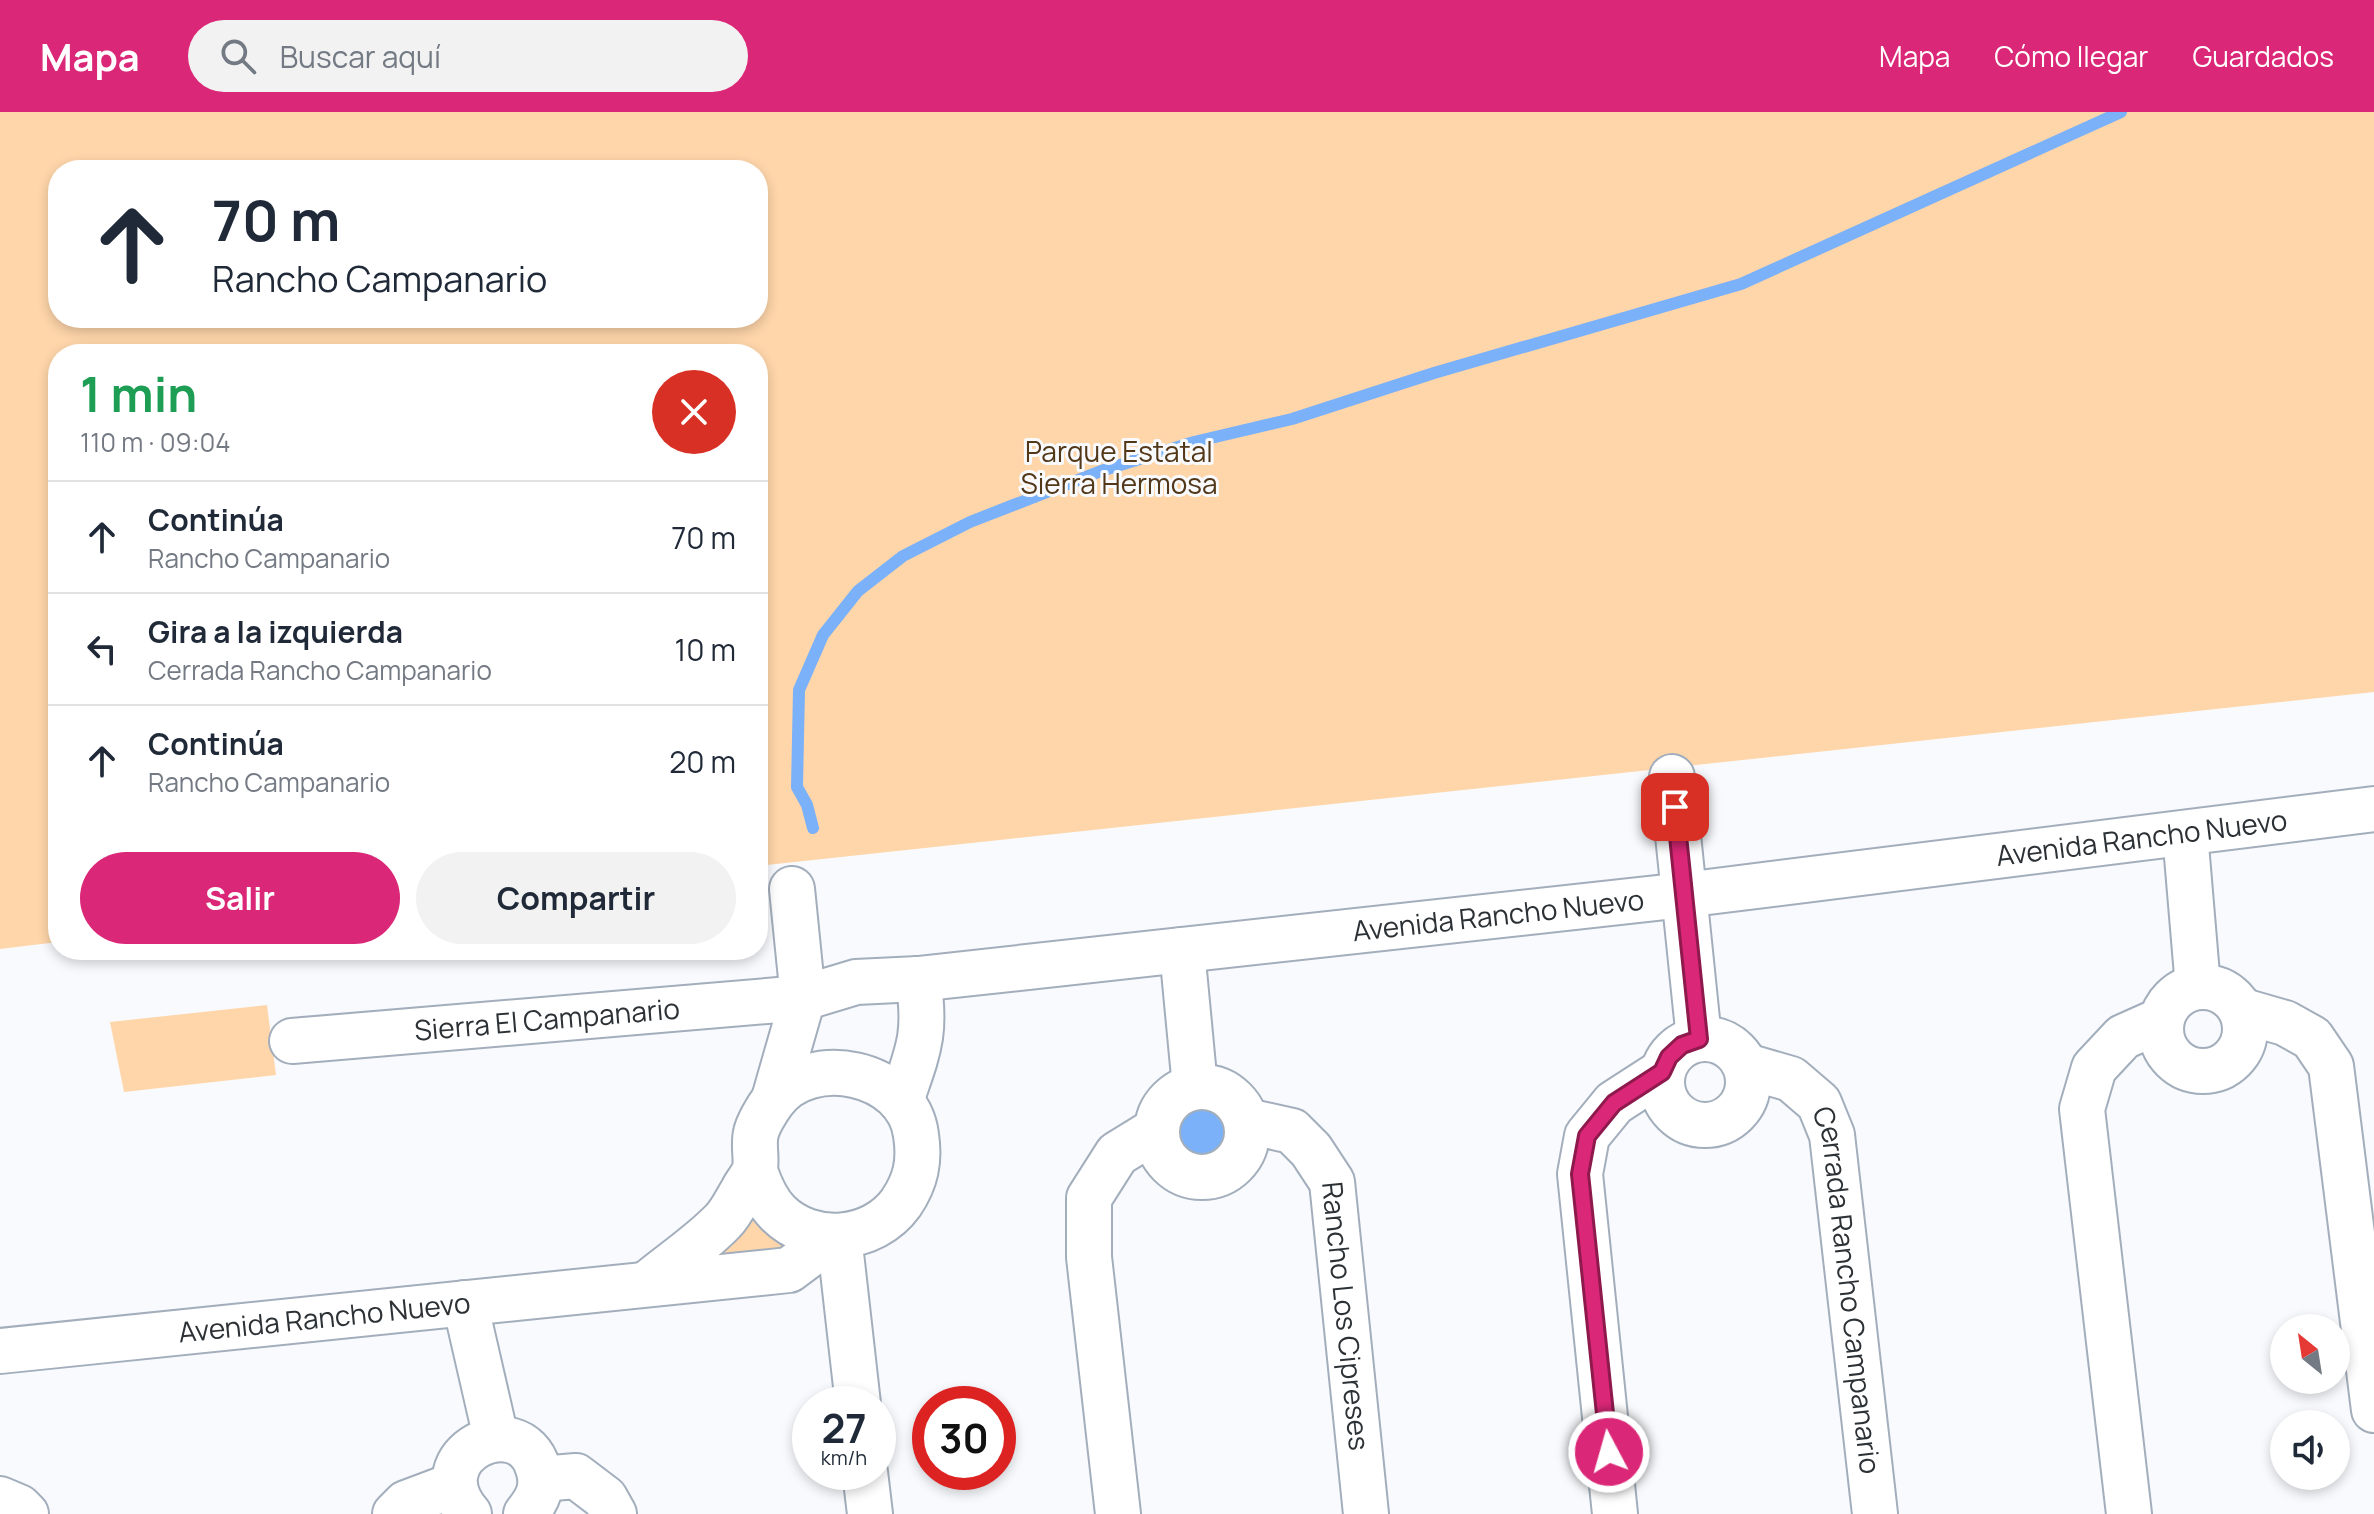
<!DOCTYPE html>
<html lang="es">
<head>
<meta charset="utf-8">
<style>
  body { margin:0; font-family:Manrope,sans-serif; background:#f2f2f3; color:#1f2937; height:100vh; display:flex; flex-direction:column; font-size:30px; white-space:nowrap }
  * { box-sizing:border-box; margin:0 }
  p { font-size:26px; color:#747a83 }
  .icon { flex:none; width:44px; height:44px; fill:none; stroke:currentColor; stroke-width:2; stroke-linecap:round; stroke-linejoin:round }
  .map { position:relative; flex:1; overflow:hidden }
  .side { position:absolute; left:48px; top:232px; width:720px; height:616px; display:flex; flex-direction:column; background:#fff; border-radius:32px; box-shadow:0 4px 12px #0003 }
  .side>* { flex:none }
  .banner { position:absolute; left:48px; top:48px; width:720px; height:168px; border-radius:32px; box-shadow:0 4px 12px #0003; background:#fff; color:#1f2937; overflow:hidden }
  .needle { width:52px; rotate:330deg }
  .fabs { position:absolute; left:2270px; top:1202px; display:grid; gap:16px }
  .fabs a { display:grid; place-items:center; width:80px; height:80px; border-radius:50%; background:#fff; box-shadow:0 4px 12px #0003; font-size:40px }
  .speed { position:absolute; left:792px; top:1274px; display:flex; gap:16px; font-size:40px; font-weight:700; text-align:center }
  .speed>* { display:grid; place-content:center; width:104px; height:104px; border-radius:50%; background:#fff; box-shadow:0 4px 12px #0003; line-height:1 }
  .speed small { font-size:20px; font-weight:400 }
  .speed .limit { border:12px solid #d22; background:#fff; color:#111 }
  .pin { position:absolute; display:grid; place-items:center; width:68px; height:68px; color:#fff; margin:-34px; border-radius:16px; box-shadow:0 4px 12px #0006 }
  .me { position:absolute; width:88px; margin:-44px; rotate:354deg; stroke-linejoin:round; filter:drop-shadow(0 0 6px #0008) }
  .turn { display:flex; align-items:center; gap:28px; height:168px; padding:0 32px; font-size:36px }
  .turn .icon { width:104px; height:104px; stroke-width:2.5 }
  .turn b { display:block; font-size:56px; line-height:68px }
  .round { display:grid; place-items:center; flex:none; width:84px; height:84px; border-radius:42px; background:#f2f2f3 }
  .summary { display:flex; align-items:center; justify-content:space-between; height:136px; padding:0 32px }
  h1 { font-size:48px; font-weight:700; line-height:60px; color:#1e9e55 }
  .button { display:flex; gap:16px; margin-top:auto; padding:16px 32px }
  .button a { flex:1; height:92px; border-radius:48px; background:#db2777; color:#fff; font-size:32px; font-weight:700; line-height:92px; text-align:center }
  .button a+a { background:#f2f2f3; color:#1f2937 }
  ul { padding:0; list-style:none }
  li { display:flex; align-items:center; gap:24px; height:112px; padding:0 32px; border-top:2px solid #e0e1e3 }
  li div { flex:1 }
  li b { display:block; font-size:30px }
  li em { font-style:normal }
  header { display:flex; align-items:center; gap:48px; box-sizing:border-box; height:112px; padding:0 40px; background:#db2777; color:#fff }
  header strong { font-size:38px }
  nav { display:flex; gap:44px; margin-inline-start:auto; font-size:28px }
  .search { width:560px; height:72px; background:#f2f2f3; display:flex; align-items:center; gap:20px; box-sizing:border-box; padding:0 28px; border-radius:44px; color:#747a83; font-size:30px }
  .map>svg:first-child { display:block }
</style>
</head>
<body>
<header>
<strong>Mapa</strong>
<div class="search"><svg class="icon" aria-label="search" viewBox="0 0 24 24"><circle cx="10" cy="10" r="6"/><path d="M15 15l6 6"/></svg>Buscar aquí</div>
<nav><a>Mapa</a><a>Cómo llegar</a><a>Guardados</a></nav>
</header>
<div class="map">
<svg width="2374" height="1402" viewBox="0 0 2374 1402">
  <rect width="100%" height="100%" fill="#f8fafd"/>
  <g fill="#ffd6aa" fill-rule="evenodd">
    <path d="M0,0h2374v580l-1616,174v-512h-700v588l-58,7zM58,58h700v148h-700z"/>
    <path d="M267,893l9,70 -152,17 -14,-70z"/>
    <path d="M754,1095l58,39 -134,24z"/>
  </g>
  <circle fill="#7ab1f9" cx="1199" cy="1019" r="25"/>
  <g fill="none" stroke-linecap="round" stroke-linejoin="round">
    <path stroke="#7ab1f9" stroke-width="12" d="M813,716l-6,-23 -10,-18 2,-97 24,-55 35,-44 45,-35 67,-34 131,-51 93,-29 98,-23 142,-46 307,-89 380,-172"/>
    <g stroke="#a3aebc" stroke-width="48">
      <g id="minor">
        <path d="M1672,665l27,262"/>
        <path d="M2185,721l13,154"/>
        <path d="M1182,838l13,137"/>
        <circle cx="2203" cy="917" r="42"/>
        <path d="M2243,899l42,12 27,15 19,28 43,344"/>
        <circle cx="1705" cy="970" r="43"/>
        <path id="s1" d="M292,929l511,-43 53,-16 62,-3 766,-84 690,-86"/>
        <path id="s2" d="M1746,954l45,13 28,24 13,32 43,379"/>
        <circle cx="1202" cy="1020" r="45"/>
        <path d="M774,987l29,-101 -11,-109"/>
        <path d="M901,989c17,-50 26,-67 17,-122"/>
        <path id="s3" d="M1247,1009l45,10 19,19 21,32 34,332"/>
        <path d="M839,1124l19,168"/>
        <path d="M648,1171c24,-20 53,-39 75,-62 8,-8 14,-21 20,-31 3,-6 10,-14 12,-21 2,-11 -2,-25 1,-36 2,-9 11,-24 17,-32 37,-50 135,-30 143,34 4,26 0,46 -15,68 -28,39 -89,44 -123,10 -12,-12 -18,-27 -23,-42"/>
        <path d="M465,1191l31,135"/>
        <path id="s4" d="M0,1239l789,-81 24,-18 8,-16"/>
        <path d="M865,1360l5,42"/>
        <path d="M541,1367l35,-3 29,22 9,16"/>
        <path d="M0,1387l19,8 7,7"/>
        <path d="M395,1402l11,-11 48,-18"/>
        <path d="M469,1402c-51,-59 50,-108 69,-46 6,19 0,31 -12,46"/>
        <path d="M1118,1402l-29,-257v-59l28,-44 39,-24"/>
        <path d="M1615,1402l-35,-340 7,-38 27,-33 48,-31"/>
        <path d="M2129,1402l-47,-405 12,-41 29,-31 38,-17"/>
      </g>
    </g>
    <use href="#minor" stroke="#fff" stroke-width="44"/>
  </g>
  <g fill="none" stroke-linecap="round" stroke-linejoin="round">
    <g stroke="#8e194d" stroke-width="20">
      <path id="route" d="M1609,1340l-29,-278 7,-38 27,-33 48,-31 7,-15 13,-12 17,-6 -24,-232"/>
    </g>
    <use href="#route" stroke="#db2777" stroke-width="14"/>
  </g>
  <g text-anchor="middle" stroke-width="6" stroke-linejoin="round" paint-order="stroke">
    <g font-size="28" fill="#523718" stroke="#f8fafd">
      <text x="1119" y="350">Parque Estatal<tspan x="1119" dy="32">Sierra Hermosa</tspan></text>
    </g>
    <g font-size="28" fill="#2c3136" stroke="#f8fafd">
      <text dy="10" stroke="none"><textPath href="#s1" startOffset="1862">Avenida Rancho Nuevo</textPath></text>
      <text dy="10" stroke="none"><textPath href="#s1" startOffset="1214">Avenida Rancho Nuevo</textPath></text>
      <text dy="10" stroke="none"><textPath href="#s1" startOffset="256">Sierra El Campanario</textPath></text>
      <text dy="10" stroke="none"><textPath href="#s2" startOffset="274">Cerrada Rancho Campanario</textPath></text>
      <text dy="10" stroke="none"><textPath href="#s4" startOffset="326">Avenida Rancho Nuevo</textPath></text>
      <text dy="10" stroke="none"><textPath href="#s3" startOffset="246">Rancho Los Cipreses</textPath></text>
    </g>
  </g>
</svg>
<div class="fabs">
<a><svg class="needle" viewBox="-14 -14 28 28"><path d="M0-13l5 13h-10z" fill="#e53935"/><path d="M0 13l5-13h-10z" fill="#747a83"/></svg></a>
<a><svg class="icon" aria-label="sound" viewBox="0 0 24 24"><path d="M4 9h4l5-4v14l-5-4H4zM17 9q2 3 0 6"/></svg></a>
</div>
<div class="speed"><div>27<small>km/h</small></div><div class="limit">30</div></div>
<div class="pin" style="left:1675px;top:695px;background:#d93025"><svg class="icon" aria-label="arrive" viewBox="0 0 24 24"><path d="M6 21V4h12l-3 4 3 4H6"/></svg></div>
<svg class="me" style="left:1609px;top:1340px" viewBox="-20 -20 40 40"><circle r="17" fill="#db2777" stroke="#fff" stroke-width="3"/><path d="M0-11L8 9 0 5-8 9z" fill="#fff"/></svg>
<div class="banner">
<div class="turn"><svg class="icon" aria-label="ahead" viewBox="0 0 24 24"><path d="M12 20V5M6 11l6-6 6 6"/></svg><div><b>70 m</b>Rancho Campanario</div></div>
</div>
<section class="side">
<div class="summary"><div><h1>1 min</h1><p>110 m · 09:04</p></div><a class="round" style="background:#d93025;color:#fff"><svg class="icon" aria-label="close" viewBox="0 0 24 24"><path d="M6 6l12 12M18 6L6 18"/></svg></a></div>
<ul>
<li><svg class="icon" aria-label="ahead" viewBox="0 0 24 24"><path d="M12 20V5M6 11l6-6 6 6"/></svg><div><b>Continúa</b><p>Rancho Campanario</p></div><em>70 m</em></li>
<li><svg class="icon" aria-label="left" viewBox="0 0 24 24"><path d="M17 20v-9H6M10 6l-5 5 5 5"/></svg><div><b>Gira a la izquierda</b><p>Cerrada Rancho Campanario</p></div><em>10 m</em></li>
<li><svg class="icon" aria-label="ahead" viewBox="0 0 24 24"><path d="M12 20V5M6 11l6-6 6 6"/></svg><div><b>Continúa</b><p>Rancho Campanario</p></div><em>20 m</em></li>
</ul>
<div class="button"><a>Salir</a><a>Compartir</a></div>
</section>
</div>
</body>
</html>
